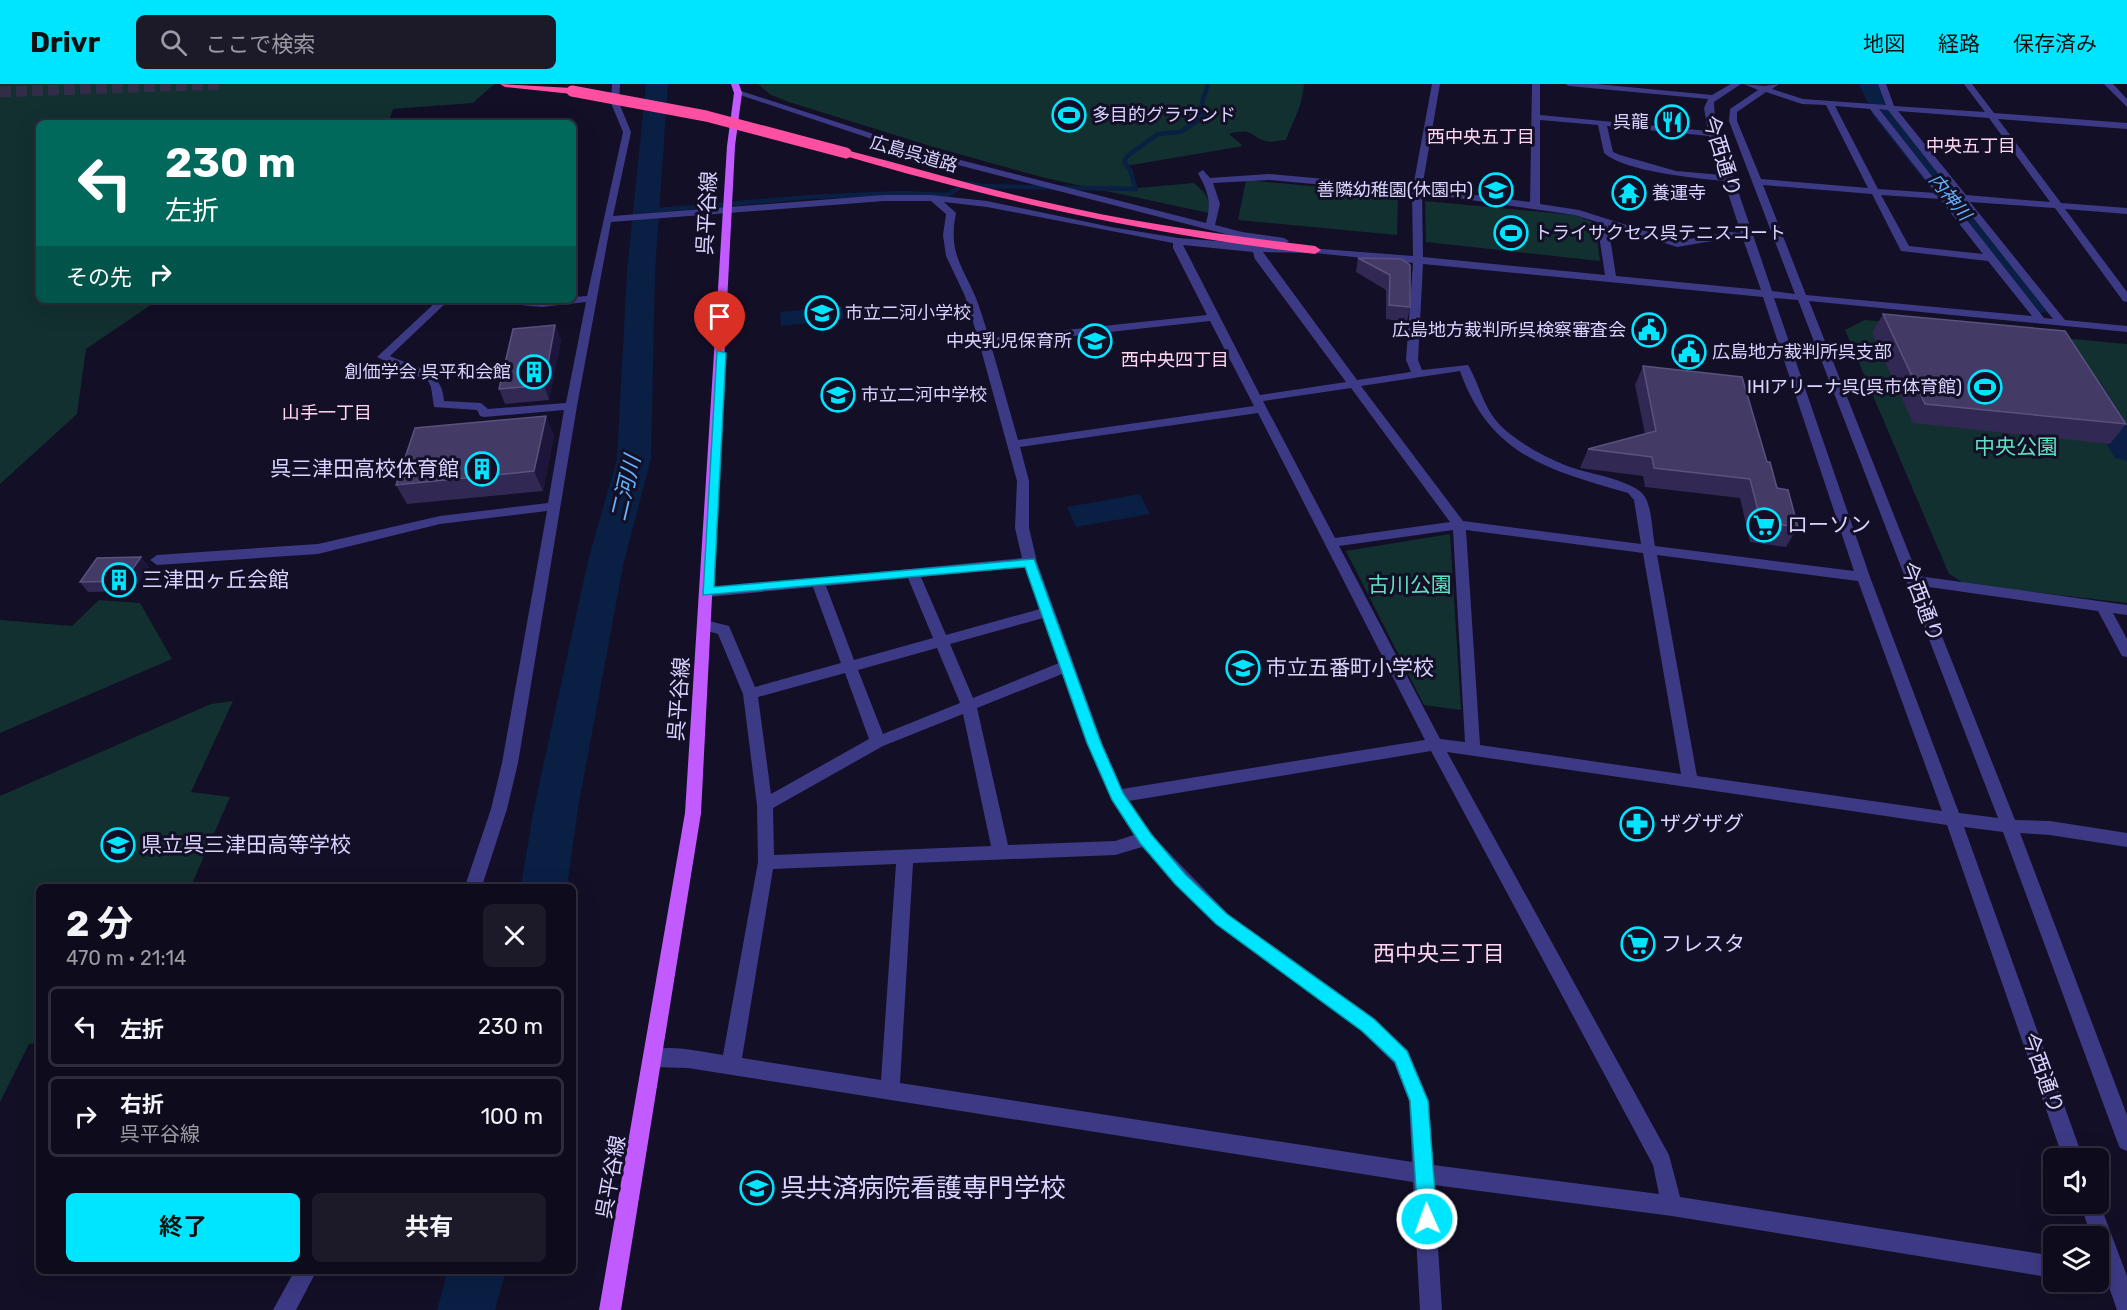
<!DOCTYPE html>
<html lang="ja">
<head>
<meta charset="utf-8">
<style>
  body { margin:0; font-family:Rubik,"Noto Sans JP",sans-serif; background:#1c1929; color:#f1f3f6; height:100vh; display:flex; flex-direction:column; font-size:22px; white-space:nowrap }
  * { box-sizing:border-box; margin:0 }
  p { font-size:20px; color:#9b9ba3 }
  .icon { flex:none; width:33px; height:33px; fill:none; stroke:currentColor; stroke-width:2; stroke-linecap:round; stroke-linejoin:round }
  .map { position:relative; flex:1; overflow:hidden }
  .sheet { position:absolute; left:36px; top:800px; width:540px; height:390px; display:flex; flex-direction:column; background:#0e0b1c; border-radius:9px; box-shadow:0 6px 24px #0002,0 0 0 2px #2e2b3b }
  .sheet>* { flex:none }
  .top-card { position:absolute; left:36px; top:36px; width:540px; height:183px; border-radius:9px; box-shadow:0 6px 24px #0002,0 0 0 2px #2e2b3b; background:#00695c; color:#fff; overflow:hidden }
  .controls { position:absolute; left:2043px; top:1064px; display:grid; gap:12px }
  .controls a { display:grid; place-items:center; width:66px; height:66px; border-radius:9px; background:#0e0b1c; box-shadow:0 6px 24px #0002,0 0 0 2px #2e2b3b; font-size:30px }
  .pin { position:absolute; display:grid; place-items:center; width:51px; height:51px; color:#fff; margin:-62px -26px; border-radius:50% 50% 50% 0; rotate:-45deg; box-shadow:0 0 6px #0007 }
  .pin .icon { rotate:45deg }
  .me { position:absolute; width:66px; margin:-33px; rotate:358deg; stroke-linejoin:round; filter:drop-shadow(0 0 4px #0008) }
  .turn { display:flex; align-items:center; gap:21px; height:126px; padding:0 30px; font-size:27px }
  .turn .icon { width:78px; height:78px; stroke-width:2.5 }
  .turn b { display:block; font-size:42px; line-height:51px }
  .then { display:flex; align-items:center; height:57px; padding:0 30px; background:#0003; gap:12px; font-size:22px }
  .round { display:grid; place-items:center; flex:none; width:63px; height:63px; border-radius:9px; background:#1c1929 }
  .head { display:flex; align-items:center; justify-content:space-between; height:102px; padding:0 30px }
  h1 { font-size:36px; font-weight:700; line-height:45px }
  .button { display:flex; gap:12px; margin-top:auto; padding:12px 30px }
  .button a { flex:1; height:69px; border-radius:9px; background:#00e5ff; color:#111; font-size:24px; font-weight:700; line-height:69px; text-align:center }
  .button a+a { background:#1c1929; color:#f1f3f6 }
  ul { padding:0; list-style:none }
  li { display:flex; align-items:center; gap:18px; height:81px; margin:0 12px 9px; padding:0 18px; border:3px solid #2e2b3b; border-radius:9px }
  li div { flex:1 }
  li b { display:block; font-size:22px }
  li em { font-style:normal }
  header { display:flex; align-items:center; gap:36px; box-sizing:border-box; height:84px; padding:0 30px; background:#00e5ff; color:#111 }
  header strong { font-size:28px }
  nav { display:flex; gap:33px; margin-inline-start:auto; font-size:21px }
  .search { width:420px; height:54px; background:#1c1929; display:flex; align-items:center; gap:15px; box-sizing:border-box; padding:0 21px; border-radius:9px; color:#9b9ba3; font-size:22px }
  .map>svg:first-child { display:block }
</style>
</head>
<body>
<header>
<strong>Drivr</strong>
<div class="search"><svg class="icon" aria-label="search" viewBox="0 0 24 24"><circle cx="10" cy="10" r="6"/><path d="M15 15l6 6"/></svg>ここで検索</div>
<nav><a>地図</a><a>経路</a><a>保存済み</a></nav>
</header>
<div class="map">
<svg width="2127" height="1226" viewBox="0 0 2127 1226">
  <rect width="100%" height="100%" fill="#130f26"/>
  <g fill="#12302f">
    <path d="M0,0h494l-21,19 -80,6 -5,14h-349v177h119l-72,49 -9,65 -77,70z"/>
    <path d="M758,0h546c-2,24 -10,34 -18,56 -6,0 -15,3 -20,1 -17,-4 -12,-14 -37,-7l14,12 -117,20 11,22 57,-5c11,10 17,15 15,30l-164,-35 -115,-32 -141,-44 -18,-7z"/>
    <path d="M1246,96l152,14 -1,41 -159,-15z"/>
    <path d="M1425,117l150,14 20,8 5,38 -174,-19z"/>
    <path d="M1865,236l262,24v259l-162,-19 -16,-10 -104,-244z"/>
    <path d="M1450,450l11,176 -37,-5 -78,-154z"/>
    <path d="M99,516l41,3 32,56 -172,74v-113l72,6z"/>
    <path d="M233,617l-42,91 39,5 -39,89h-152v157l-10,1 -29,58v-306l211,-92z"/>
  </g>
  <g fill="#0a1f44">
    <path d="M842,222l2,13 -63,7 -1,-14z"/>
    <path d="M1140,410l10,20 -74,13 -9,-20z"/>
  </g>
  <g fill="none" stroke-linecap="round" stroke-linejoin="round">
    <path stroke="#0a1f44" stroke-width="4.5" d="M646,127l165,-14 90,-4 47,2 18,-12 17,3 153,3 -6,-19 -6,-8 3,-6 31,-22 22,-2 23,-14 -2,-12 7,-22"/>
    <g fill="#0a1f44" fill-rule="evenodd">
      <path d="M646,0h22l-13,187 -4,188 -27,102 -46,247 -11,78h-46l13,-78 54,-247 29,-102 10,-188z"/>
      <path d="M1859,0h22l12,26 155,189 4,6 -4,6 -10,3 -10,-3 -154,-194z"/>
      <path d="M2088,294l11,2 28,44v37l-12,-3 -43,-71 5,-7z"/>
      <path d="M448,1186h58l-11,40h-58z"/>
    </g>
    <path stroke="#312d47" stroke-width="11" stroke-dasharray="11 5" stroke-linecap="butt" d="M0,8l222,-8"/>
    <g fill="#3d3a85" fill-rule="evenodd">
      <path d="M612,0h8l-1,19 12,29 -18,84 271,-21h47l56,6 124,26 67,11 235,18 -1,-63 -143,-13 -56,3 7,21 -5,21 27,7 42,6 5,3 -5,3 -43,-6 -318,-82 -189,-63 7,-2 188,61 277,71c6,-21 2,-31 -8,-50l5,-3 7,8 59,-4 144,13 19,-103h8l-18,104 108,14 2,-118h8v31l168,16 -4,-23 4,-9 -139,-13 -4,-2h31l116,11 19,-11h10l-27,18 1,21 57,168 23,3 -66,-173 1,-12 28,-19 -14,-6 20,2 15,-2 -7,5 31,10 83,6 -8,-21h8l8,22 91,6 -21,-28h8l22,29 133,10v6l-129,-10 63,84 66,5v6l-62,-5 62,83v10l-4,-1 -68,-93 -85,-6 95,118 62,6v6l-318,-31 109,275 209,29v10l-14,-2 14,26v18l-5,-1 -24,-45 -176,-25 93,234 35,1 77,12v14l-77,-12 -30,-2 107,282v36l-7,-3 -3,-7 -114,-309 -39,-5 119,331h-20l-116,-333 -500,-73 222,403 11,42 374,59v22l-382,-62 -238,-31 8,125h-22l-7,-128 -725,-114 -35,-1 -7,-3 -2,-6 2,-6c22,-9 54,0 77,3l35,-193 -1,-57 -14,-111 -25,-60 -18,-5 -2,-4 7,-5 24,6 26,61 86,-24 -28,-76 -105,10 -7,-5 2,-3 319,-31 -7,-30 2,-47 -38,-139 -14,-46 -19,-40 -3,-21 3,-21 -15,-13h-47l-273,21 -34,184 -59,357 -11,46 -25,77h-17l26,-77 11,-46 45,-252 -107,13 -122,30 -161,11 -7,-5 7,-5 161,-11 122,-28 108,-13 16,-93 -80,7 -4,-1 -3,-6 -43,-3 -3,-20 -3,-6 -51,-24 61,-57h11l-59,56c26,12 52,13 54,45l37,2 7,6 78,-6 20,-101 -44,5 -46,-4 -5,-3h82v-3l14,-1 36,-164 -12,-29zM1766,8l36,12 24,1 42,83 -107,-9 -24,-58v-9zM1835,22l35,3 66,84 -58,-4zM1879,25l9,1 67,85 -9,-1zM1898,27l91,7 61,84 -84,-7zM1540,36l58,5 6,28c22,19 91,25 120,28l17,52 -11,-1 -53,9 -98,-31 -39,-6zM1607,42l102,10 13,39 -46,-4 -56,-16 -7,-3zM1763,101l109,9 29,57 87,10 44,55 -226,-21zM1422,109l153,22 22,7 8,53 -182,-18zM1881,111l59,4 43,55 -74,-8zM1951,116l9,1 93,118 -9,-1zM944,118l43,5 186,36v5l34,67 -218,23c-4,-13 -8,-27 -13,-40 -14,-33 -28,-45 -20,-85zM1608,141l69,22 53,-9 13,1 18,51 -145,-14zM1183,161l70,7 2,7 91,123 -86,13zM1263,168l52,1 98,10 -7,97 5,12 -54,8zM1423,180l340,33 91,274 -199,-25c-3,-15 -3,-37 -10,-49 -10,-17 -56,-23 -75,-30 -21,-8 -42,-19 -60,-33 -27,-21 -27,-43 -42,-69l-46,5 -4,-10zM1774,214l24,2 200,518 -39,-5 -89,-236zM1210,237l44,85 -236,34 -27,-95zM1460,287c30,85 89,99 168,122l6,7 7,44 -178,-23 -102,-135zM1351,304l99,134 -115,16 -72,-137zM1258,329l167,327 -303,49 -20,-46 -65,-181 -8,-34v-47l-9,-34zM1453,446l12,212 -25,-3 -101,-193zM1466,446l177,23 38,221 -201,-29zM1657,471l201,26 84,230 -245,-35zM1025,483l15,42 -94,26 -25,-58zM908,494l25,60 -79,22 -28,-74zM1043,534l16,45 -86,35 -23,-54zM937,564l23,55 -77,31 -25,-64zM845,589l24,66 -98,55 -13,-97zM1062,590c21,59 38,108 72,161l-19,6 -107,4 -31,-137zM963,630l28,132 -217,9 -1,-47 110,-62zM1431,667l222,414 6,29 -226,-29 -4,-64 -21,-50 -33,-32 -147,-105 -77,-80 -22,-33zM1142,763l74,77 145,107 33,32 15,38 3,61 -512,-79 13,-220 202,-8zM896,780l-15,216 -139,-22 31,-189z"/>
      <path d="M2104,0h9l14,15v8z"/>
      <path d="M2098,1115l29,77v34h-10l-8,-23 -19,-6h8v-17l3,1 -3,-8v-21h-7l-11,-33h18z"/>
      <path d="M295,1186h22l-21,40h-23z"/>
    </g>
    <path fill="#c25bff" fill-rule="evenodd" d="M731,0h8l3,9 -7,53 -34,667 -80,497h-22l86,-497 42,-667 7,-53z"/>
    <g fill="#ff4fa3" fill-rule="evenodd">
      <path d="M500,0l72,4 5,3 -5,3 -67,-7z"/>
      <path d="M846,66c66,17 132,37 199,52 89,21 179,33 270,44l6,4 -6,4c-165,-20 -313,-52 -473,-99l-1,-2z"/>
    </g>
    <path stroke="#ff4fa3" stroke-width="11" d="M572,7l134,25 140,37"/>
  </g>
  <g fill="#312854">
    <path d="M1358,174l43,1 9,48 -3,15 -21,-3v-29l-30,-18z"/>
    <path d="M1883,230l243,110 -16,20 -197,-21 -41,-90z"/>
    <path d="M555,241l6,15 -12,60 -44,4 -6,-15z"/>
    <path d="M1643,282l124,96 10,26 21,39 -12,20 -36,-5 -10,-44 -95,-11 -2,-11 -63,-8 8,-19 57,-15 -10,-49z"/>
    <path d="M554,351l-11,56 -136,13 -11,-19z"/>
    <path d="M141,473l8,10 -17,24 -44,1 -8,-10z"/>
  </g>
  <g fill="#1d163a">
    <path d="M555,241l6,15 -12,60 -5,-15z"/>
    <path d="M546,332l8,19 -11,56 -9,-20z"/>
    <path d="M141,473l8,10 -17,24 -8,-10z"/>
  </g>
  <g fill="#433a66" stroke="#5a527e" stroke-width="1.5">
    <path d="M1358,174l43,1 9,6v42l-21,-2 1,-30z"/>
    <path d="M1883,230l182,17 61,93 -201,-20z"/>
    <path d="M555,241l-11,60 -45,4 14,-60z"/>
    <path d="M1643,282l99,11 25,85h3l7,26 11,2 10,37 -37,-5 -11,-43 -96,-11 -2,-11 -64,-8 68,-18z"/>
    <path d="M546,332l-12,55 -138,14 19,-57z"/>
    <path d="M141,473l-17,24 -44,1 17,-24z"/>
  </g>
  <path fill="#00e5ff" stroke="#0095a6" stroke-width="1.5" d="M717,266l9,3 -12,234 320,-28 67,184 22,50 28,41 35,41 41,39 147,105 33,32 21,50 9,118 -3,7 -7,3 -6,-3 -3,-7 -8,-118 -15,-39 -33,-31 -146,-107 -41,-40 -35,-41 -28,-43 -25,-57 -62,-176 -322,28z"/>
  <defs>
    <g id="stadium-ring" transform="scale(1.725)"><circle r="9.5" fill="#130f26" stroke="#00e5ff" stroke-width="1.5"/><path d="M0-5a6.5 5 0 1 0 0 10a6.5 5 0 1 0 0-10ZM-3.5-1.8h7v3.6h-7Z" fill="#00e5ff"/></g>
    <g id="restaurant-ring" transform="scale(1.725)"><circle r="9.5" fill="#130f26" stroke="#00e5ff" stroke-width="1.5"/><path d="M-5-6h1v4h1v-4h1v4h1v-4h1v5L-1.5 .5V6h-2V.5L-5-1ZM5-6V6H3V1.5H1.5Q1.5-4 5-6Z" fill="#00e5ff"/></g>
    <g id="school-ring" transform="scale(1.725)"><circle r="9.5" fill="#130f26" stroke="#00e5ff" stroke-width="1.5"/><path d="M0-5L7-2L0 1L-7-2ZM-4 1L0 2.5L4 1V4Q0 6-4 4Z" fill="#00e5ff"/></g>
    <g id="temple-ring" transform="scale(1.725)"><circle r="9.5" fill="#130f26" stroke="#00e5ff" stroke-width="1.5"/><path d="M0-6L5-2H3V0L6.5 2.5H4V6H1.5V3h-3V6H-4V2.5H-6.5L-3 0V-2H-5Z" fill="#00e5ff"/></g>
    <g id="civic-ring" transform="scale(1.725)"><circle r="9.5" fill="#130f26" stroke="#00e5ff" stroke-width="1.5"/><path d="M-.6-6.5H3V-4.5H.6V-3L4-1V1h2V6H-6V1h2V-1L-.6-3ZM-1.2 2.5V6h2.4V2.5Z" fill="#00e5ff"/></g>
    <g id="building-ring" transform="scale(1.725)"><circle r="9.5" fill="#130f26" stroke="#00e5ff" stroke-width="1.5"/><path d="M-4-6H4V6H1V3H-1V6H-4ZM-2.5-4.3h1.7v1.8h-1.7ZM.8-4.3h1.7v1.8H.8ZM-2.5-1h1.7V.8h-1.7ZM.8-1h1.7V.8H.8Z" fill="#00e5ff"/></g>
    <g id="supermarket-ring" transform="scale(1.725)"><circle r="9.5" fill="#130f26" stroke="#00e5ff" stroke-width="1.5"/><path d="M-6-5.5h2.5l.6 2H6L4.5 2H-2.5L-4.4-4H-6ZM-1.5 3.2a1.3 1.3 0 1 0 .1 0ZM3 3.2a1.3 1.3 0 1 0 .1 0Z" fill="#00e5ff"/></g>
    <g id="pharmacy-ring" transform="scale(1.725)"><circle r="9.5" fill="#130f26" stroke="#00e5ff" stroke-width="1.5"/><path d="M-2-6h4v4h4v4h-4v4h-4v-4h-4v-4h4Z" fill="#00e5ff"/></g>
    <g id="university-ring" transform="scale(1.725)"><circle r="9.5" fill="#130f26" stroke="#00e5ff" stroke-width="1.5"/><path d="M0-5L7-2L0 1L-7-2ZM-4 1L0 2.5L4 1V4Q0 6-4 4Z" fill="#00e5ff"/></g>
  </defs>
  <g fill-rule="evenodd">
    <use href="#stadium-ring" x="1069" y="31"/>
    <use href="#restaurant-ring" x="1672" y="38"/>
    <use href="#school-ring" x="1496" y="106"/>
    <use href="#temple-ring" x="1629" y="109"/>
    <use href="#stadium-ring" x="1511" y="149"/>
    <use href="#school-ring" x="822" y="229"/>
    <use href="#civic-ring" x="1649" y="246"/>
    <use href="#school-ring" x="1095" y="257"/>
    <use href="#civic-ring" x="1689" y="268"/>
    <use href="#building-ring" x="534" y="288"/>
    <use href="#stadium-ring" x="1985" y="303"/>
    <use href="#school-ring" x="838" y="311"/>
    <use href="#building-ring" x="482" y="385"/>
    <use href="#supermarket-ring" x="1764" y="441"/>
    <use href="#building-ring" x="119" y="496"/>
    <use href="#school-ring" x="1243" y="584"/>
    <use href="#pharmacy-ring" x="1637" y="740"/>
    <use href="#school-ring" x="118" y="761"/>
    <use href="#supermarket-ring" x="1638" y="860"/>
    <use href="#university-ring" x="757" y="1104"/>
  </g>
  <g text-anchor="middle" stroke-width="6" stroke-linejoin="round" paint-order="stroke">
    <g font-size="18" fill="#d9d4ff" stroke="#130f26" text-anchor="start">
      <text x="1092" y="37">多目的グラウンド</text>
      <text x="1649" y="44" text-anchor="end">呉龍</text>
      <text x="1473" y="112" text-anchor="end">善隣幼稚園(休園中)</text>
      <text x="1652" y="115">養運寺</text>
      <text x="1534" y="155">トライサクセス呉テニスコート</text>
      <text x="845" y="235">市立二河小学校</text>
      <text x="1626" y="252" text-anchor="end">広島地方裁判所呉検察審査会</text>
      <text x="1072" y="263" text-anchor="end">中央乳児保育所</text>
      <text x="1712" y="274">広島地方裁判所呉支部</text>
      <text x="511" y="294" text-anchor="end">創価学会 呉平和会館</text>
      <text x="1962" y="309" text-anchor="end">IHIアリーナ呉(呉市体育館)</text>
      <text x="861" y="317">市立二河中学校</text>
    </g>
    <g font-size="18" fill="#ffd6f0" stroke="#130f26">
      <text x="1481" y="59">西中央五丁目</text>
      <text x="1971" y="68">中央五丁目</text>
      <text x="1175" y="282">西中央四丁目</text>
      <text x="327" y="335">山手一丁目</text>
    </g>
    <g font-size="18" fill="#d9d4ff" stroke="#130f26">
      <text transform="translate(914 70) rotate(16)" y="6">広島呉道路</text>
    </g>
    <g font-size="18" font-style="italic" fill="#62b6ff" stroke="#130f26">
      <text transform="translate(1950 113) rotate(51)" y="6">内神川</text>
    </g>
    <g font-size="21" fill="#d9d4ff" stroke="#130f26">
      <text transform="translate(1722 72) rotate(73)" y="7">今西通り</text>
      <text transform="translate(707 129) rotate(-87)" y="7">呉平谷線</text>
      <text transform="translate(1922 518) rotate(69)" y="7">今西通り</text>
      <text transform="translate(679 615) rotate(-86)" y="7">呉平谷線</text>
      <text transform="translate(2043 989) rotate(70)" y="7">今西通り</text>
      <text transform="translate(611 1093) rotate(-80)" y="7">呉平谷線</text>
    </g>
    <g font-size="21" fill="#5fe0c0" stroke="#130f26">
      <text x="2016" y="370">中央公園</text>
      <text x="1410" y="508">古川公園</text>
    </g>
    <g font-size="21" fill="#d9d4ff" stroke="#130f26" text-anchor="start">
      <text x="459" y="392" text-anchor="end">呉三津田高校体育館</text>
      <text x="1787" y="448">ローソン</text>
      <text x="142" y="503">三津田ヶ丘会館</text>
      <text x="1266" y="591">市立五番町小学校</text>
      <text x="1660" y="747">ザグザグ</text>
      <text x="141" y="768">県立呉三津田高等学校</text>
      <text x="1661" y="867">フレスタ</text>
    </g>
    <g font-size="22" font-style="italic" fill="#62b6ff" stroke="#130f26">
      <text transform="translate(625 404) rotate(-77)" y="8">二河川</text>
    </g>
    <g font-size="22" fill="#ffd6f0" stroke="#130f26">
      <text x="1439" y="877">西中央三丁目</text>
    </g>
    <g font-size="26" fill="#d9d4ff" stroke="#130f26" text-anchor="start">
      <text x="780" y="1113">呉共済病院看護専門学校</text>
    </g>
  </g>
</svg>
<div class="controls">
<a><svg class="icon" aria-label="sound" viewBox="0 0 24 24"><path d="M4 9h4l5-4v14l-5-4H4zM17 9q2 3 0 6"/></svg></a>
<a><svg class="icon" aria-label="layers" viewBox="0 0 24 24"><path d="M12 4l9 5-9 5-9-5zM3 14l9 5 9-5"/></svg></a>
</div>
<div class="pin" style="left:720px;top:269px;background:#d93025"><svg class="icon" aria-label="arrive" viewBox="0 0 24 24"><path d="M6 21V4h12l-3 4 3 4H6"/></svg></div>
<svg class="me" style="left:1427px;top:1135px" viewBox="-20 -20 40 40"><circle r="17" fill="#00e5ff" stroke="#fff" stroke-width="3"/><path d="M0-11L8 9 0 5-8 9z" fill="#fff"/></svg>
<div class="top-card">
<div class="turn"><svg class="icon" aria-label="left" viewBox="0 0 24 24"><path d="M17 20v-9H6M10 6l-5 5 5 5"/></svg><div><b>230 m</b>左折</div></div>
<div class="then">その先<svg class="icon" aria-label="right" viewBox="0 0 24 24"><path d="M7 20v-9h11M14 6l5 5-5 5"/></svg></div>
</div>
<section class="sheet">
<div class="head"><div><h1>2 分</h1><p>470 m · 21:14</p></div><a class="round"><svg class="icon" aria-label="close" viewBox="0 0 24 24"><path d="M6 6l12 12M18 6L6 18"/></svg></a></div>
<ul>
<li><svg class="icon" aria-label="left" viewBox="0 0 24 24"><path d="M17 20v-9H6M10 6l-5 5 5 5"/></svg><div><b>左折</b></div><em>230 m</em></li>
<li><svg class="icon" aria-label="right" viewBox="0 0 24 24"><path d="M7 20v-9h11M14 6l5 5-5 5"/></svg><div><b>右折</b><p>呉平谷線</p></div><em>100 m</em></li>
</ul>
<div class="button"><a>終了</a><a>共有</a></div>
</section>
</div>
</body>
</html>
